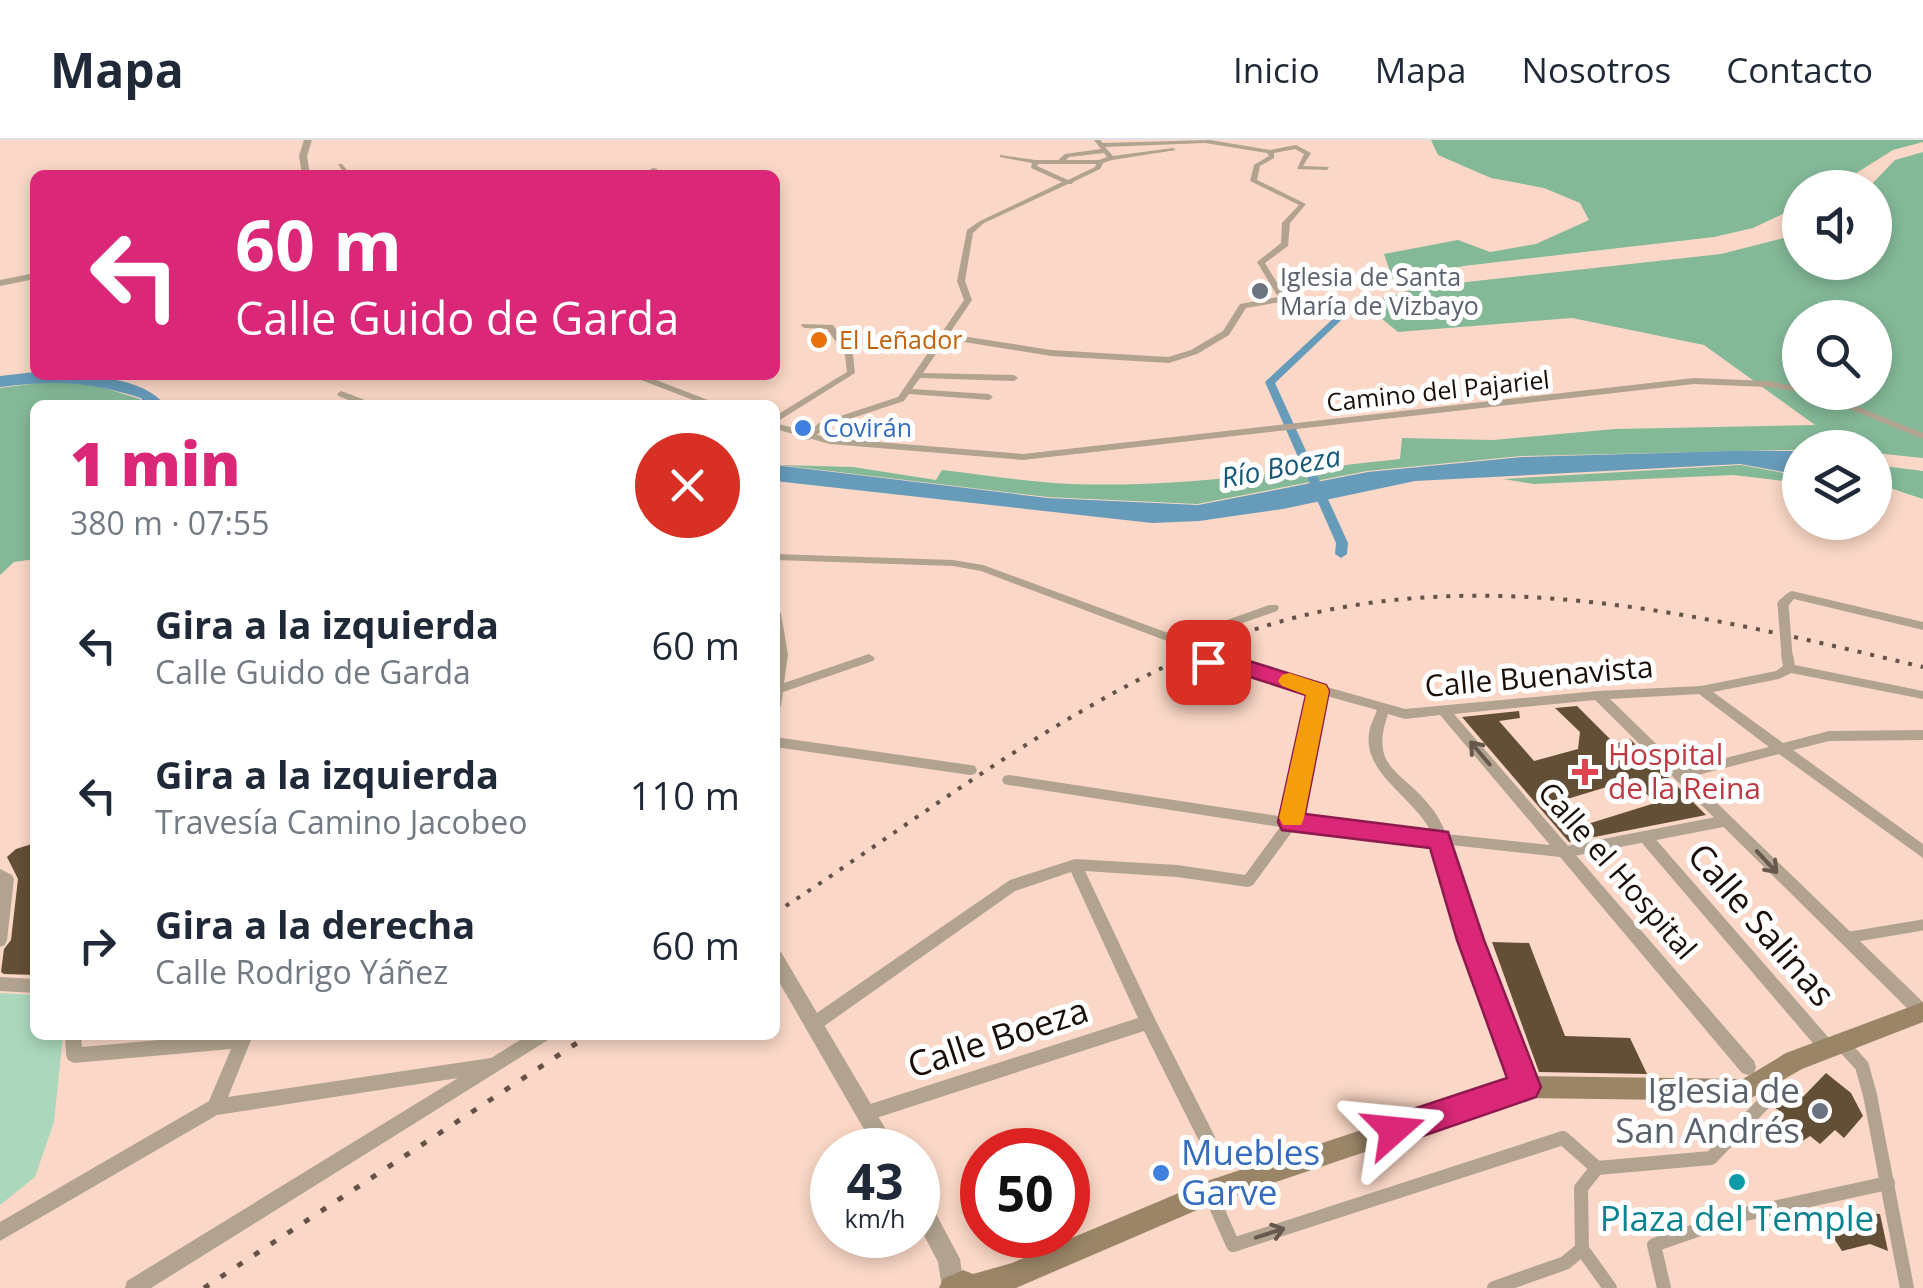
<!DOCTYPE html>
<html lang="es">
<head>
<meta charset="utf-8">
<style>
  body { margin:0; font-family:"Open Sans",sans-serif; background:#f2f2f3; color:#1f2937; height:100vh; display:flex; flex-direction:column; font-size:38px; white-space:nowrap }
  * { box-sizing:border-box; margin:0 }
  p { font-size:32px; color:#747a83 }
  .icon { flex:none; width:55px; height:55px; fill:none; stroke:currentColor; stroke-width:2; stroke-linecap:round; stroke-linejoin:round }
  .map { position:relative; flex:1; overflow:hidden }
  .drawer { position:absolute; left:30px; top:260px; width:750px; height:640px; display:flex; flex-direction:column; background:#fff; border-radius:15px; box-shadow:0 5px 15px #0003 }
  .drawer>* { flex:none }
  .guide { position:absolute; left:30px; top:30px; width:750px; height:210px; border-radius:15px; box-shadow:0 5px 15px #0003; background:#db2777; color:#fff; overflow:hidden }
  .controls { position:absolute; left:1782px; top:30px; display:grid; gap:20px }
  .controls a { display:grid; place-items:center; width:110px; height:110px; border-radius:50%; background:#fff; box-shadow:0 5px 15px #0003; font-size:50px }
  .speed { position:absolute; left:810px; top:988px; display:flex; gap:20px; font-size:50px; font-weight:700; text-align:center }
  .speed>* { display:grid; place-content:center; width:130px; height:130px; border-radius:50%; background:#fff; box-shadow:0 5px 15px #0003; line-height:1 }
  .speed small { font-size:25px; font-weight:400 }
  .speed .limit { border:15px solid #d22; background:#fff; color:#111 }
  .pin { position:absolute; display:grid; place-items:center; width:85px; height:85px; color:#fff; margin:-42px; border-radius:20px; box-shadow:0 5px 15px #0006 }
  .me { position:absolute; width:110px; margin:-55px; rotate:72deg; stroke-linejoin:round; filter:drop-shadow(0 0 8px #0008) }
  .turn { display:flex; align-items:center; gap:35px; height:210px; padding:0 40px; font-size:45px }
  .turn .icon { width:130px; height:130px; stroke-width:2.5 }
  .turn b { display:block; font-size:70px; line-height:85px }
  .round { display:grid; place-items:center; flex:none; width:105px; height:105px; border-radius:52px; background:#f2f2f3 }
  .summary { display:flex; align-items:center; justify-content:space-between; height:170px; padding:0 40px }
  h1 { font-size:60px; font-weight:800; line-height:75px; color:#db2777 }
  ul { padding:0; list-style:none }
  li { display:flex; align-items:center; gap:30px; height:150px; padding:0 40px }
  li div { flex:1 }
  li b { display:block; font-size:38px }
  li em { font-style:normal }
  header { display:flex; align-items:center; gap:60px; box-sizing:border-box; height:140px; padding:0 50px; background:#fff; border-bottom:2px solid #e0e1e3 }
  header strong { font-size:48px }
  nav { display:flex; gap:55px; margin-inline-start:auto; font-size:35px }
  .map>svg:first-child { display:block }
</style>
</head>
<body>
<header>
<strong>Mapa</strong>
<nav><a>Inicio</a><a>Mapa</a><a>Nosotros</a><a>Contacto</a></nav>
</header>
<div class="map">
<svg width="1923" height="1148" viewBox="0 0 1923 1148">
  <rect width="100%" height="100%" fill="#fad7c6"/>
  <path fill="#abd8bc" d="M0,853l35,2v40h28l-9,87 -19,55 -35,28z"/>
  <g fill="#84b998" fill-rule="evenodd">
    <path d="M1431,0h492v2l-30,8 -59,37 -34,1v18l-47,22 -39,9 -251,29 -56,16 -4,7 -8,-3 -11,-32 74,-14 32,12 46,-8 53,-24 -9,-17 -36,-15 -53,-10 -53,-23z"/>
    <path d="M1923,12v306l-48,-5v-5l-354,8 -154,15 -170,33 -149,-7 -268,-32 73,2 83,13 6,-10c43,5 86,12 129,14 111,4 220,-14 329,-25l2,-21 91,2 122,-11 200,-4 -111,-80 -132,-27 -174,14 -34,-28 57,-17 300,-33 79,-20v28h75v-74l-6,-1 26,-27zM1800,178h75v74h-75z"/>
    <path d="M53,241l38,3 49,15 3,6h-108v154l-21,3 -14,13v-187z"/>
    <path d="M1741,325l59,11v7l-67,-8 -199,9 -31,-5z"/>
    <path d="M1875,325l48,6v28l-48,-16z"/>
  </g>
  <g fill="#669bba">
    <path d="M35,232v3c38,0 105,-2 130,30h-20l-4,-7c-54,-17 -85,-18 -141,-11v-11z"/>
    <path d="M1731,311h69v24l-60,-11 -325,17 -132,28 -84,12 -47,2 -377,-42v-16l273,33 150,7 170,-33 154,-15z"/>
  </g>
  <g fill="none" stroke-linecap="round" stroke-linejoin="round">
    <path fill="#669bba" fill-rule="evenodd" d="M1350,163l7,2 -82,78 73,160 -1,11 -6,4 -6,-4 1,-11 -71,-161z"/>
  </g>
  <g fill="#634f36" fill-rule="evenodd">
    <path d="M1577,566l38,38 15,-5 76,76 -137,27 -107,-125 57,-6 1,7 -21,3 35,40 44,-12 2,-17 -25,-24zM1633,639l22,24 -77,24 -24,-24z"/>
    <path d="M35,703v132l-31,-1 -3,-2 3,-23 7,-9 7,-61 -11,-22 9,-8z"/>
    <path d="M1492,802l37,1 36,93 65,2 17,36 -108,-2z"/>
    <path d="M1826,933l25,20 12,23 -19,22 -9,-8 -15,14 -10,-8 -9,6 -21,-18 4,-10 -10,-7 14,-14 11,8z"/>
    <path d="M1850,1072l30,2 8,37 -18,-7 -28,7 -16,-25 26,-6z"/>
  </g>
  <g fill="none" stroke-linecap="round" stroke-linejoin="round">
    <g stroke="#b1a38f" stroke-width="11">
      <path d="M1565,712l160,-31"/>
      <path d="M1845,798l78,-13"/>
    </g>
    <g stroke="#b1a38f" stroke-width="14">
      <path d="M1843,905l19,21 8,29 37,193"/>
      <path d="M1210,1053l23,52 330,-107 34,30"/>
      <path d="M1582,1109l-1,-61 16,-20 114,-10 53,-55 -2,-21"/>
      <path d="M1582,1109l28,39"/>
      <path d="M1494,1148l71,-25 17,-14"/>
      <path d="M1664,1148l-10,-43 87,-30 147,-32"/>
    </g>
    <g fill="#b1a38f" fill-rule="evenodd">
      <path d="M1094,0h6l3,3 107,-3 60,10 26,-5 15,8 -8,13 26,1 -2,3 -30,-1 7,-15 -9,-5 -21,4v5l-14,8 -3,14 49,24 -16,19 -2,23 -23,17 22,36 -1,2 -40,7 -17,27 -32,19 -28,9 -118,-7 -105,-17 -23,34 91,2 4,3 -4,3 -94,-3 -8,11 77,5 4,3 -4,3 -80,-6 -5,7 -79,26 -8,8 13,3 193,16 671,-76 74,3 32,6 1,5 -33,-5 -74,-3 -671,76 -193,-16 -18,-5 -7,1 -1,-3 -29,-8v-6l34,9 10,-9 79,-26 66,-97 -7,-19 10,-51 13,-9 82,-39 -31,-14 1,-5 -32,-6v-2l36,5h22l7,-6 36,-5zM1205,3l62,10 2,3 -15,9 -4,16 49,24 -17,18 -1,20 -24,19 21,35 -38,7 -17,27 -32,19 -23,7 -117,-7 -102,-16 23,-34 -7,-19 8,-48 11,-10 84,-39h4l1,-2 27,-13 3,-6 9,-3 64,-10 -3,-2 -60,8 -8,-9zM1104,13l3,4 -8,3h-33l3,-3zM1038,24h58l-1,3 -27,13 -31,-14z"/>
      <path d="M338,24h4l9,11h-6z"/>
      <path d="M653,28l5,1 -9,6h-8z"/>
      <path d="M802,184l31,1 20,30 2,18 -80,50v-7l72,-44 -2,-17 -18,-26 -22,-1 -4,-2z"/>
      <path d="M341,251l32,12 2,2h-13l-24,-9 -1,-2z"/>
      <path d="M1808,252h13l102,41v6z"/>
      <path d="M775,414l178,6 30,5 196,72 90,-32h8l2,3 -2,3 -89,31 8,7 -6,4 -15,-9 -194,-73 -28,-5 -178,-6z"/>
      <path d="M1792,451l131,31v8l-129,-31 -7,8h-8l-2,-3c4,-5 9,-11 15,-13z"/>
      <path d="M775,469l6,4 7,42 -4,28 85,-29 6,4 -2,3 -90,31 -2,14 -6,5z"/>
      <path d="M1200,511l11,7 38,7 156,44 193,-18 103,-5 75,-15 7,-5 -2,-11 6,-4 6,4 2,10 128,26v8l-132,-26 -12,6 -66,13 70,51 46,-12 94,-1v10l-94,1 -36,9 130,94v14l-144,-104 -89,23 233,225v17l-7,-2 -321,-317 -141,14 300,347 2,6 -2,6 -6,2 -6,-2 -182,-216 -110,-12 22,78 61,164 -2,6 -6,2 -6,-2 -61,-170 -23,-79 -141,-15 -41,56 -5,2 -71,-10 -92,-6 69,146 58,114 3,6 -3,6 -6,3 -6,-3 -56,-112 -277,90 -6,-2 -2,-6 2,-6 6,-2 271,-87 -67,-146 -56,19 -195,138 -6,2 -6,-2 -2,-5 2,-5 202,-139 65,-21 102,6 68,10 35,-48 -271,-42 -5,-1 -2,-4 2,-4 5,-1 276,42 27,-126 -63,-18 -45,-9 -10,-9zM1699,554l70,53 -87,22 -72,-70zM1323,555l54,15c-3,8 -7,16 -8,23 -6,41 46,65 62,99l-132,-14zM1388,574l17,5 35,-4 110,130 -104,-11c-4,-10 -9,-20 -16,-28 -28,-36 -61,-37 -42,-92z"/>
      <path d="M775,597l195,28 5,1 2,4 -2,4 -5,1 -195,-28z"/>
      <path d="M1647,693l5,2 183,210 2,5 -2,5 -6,3 -6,-3 -181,-212 -2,-4 2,-4z"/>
      <path d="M0,729l12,6 2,4 -7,61 -2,5 -5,2z"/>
      <path d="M0,837l35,2v14l-35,-2z"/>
      <path d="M65,895h16l1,12 132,-12h37v5l-23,57 263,-39 37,-23h22l-2,5 -397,248h-26l2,-7 331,-203 -241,37 -217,126v-19l209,-121 22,-52 -157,14 -6,-3 -2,-5z"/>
    </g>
    <g fill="#b1a38f" fill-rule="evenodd">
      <path d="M304,0h8l-5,16 3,19h-8l-3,-19z"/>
      <path d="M35,133v6l-35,7v-6z"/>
      <path d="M628,235h15l78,30h-15z"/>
      <path d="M775,810l6,2 117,198h-22l-101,-175z"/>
      <path d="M918,1052l8,3 34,64 4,29h-22l-4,-26 -20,-38z"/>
    </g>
    <path fill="#9a8567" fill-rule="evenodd" d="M1923,862v20l-121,47 -56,32 -221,-3 -314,106 -195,84h-77l4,-9 20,-9 10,4 39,-11 198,-83 315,-104 218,3 43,-26z"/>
    <path stroke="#655148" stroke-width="4" stroke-dasharray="4 9" stroke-linecap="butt" d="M775,773c137,-89 276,-198 426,-263 232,-102 487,-39 722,17"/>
    <path stroke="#655148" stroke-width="5" stroke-dasharray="6 14" stroke-linecap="butt" d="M204,1148l385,-253"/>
    <path stroke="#b1a38f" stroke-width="11" d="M1783,464l4,51"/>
  </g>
  <defs><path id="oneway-shaft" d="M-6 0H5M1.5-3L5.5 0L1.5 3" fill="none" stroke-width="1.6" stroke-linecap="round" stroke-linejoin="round" transform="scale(2.5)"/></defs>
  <g stroke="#66584c">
    <use href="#oneway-shaft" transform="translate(1480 613) rotate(-130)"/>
    <use href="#oneway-shaft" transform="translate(1767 722) rotate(47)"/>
    <use href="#oneway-shaft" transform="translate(1270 1093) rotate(-18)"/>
  </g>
  <path fill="#db2777" stroke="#8e194d" stroke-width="2.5" d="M1208,514l41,7 77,24 3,6 -24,123 143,18 36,108 57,147 -5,10 -142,49 -11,-4 -5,-12 5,-11 124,-41 -50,-138 -27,-92 -148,-18 -4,-8 28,-127 -59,-19 -47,-9 -3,-5z"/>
  <path fill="#f59e0b" d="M1289,533l37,12 3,6 -25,127 -3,7h-18l-4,-7 27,-123 -24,-9 -4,-5 4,-6z"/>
  <g fill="#6b7280" stroke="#fff" stroke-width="4">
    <circle cx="1260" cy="151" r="10"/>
    <circle cx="1820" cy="971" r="10"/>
  </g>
  <circle fill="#e8710a" stroke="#fff" stroke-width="4" cx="819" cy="200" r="10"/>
  <g fill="#3f7fe0" stroke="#fff" stroke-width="4">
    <circle cx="803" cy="288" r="10"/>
    <circle cx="1161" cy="1033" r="10"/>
  </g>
  <path fill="#e0444e" stroke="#fff" stroke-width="4" d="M1580 617h10v10h10v10h-10v10h-10v-10h-10v-10h10z"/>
  <circle fill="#0f9aa8" stroke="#fff" stroke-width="4" cx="1737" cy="1042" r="10"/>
  <g text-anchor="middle" stroke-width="10" stroke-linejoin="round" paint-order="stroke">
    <g font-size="25" fill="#5b616d" stroke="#fff" text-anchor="start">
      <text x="1280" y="146">Iglesia de Santa<tspan x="1280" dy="29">María de Vizbayo</tspan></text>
    </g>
    <g font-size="25" fill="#c56008" stroke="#fff" text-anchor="start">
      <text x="839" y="209">El Leñador</text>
    </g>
    <g font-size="25" fill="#1a0e09" stroke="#fff">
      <text transform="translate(1438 251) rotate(-6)" y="9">Camino del Pajariel</text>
    </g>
    <g font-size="25" fill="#366cbe" stroke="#fff" text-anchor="start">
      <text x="823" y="297">Covirán</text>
    </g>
    <g font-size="28" font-style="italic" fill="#175979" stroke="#fff">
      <text transform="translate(1281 327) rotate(-11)" y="10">Río Boeza</text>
    </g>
    <g font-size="30" fill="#1a0e09" stroke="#fff">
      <text transform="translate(1539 537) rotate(-5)" y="10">Calle Buenavista</text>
      <text transform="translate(1617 731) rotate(49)" y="10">Calle el Hospital</text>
    </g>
    <g font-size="30" fill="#be3a42" stroke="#fff" text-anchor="start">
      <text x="1608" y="625">Hospital<tspan x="1608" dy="34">de la Reina</tspan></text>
    </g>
    <g font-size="35" fill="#1a0e09" stroke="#fff">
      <text transform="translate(1761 785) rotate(49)" y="12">Calle Salinas</text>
      <text transform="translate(998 898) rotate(-18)" y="12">Calle Boeza</text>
    </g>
    <g font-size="35" fill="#5b616d" stroke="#fff" text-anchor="end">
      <text x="1800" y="963">Iglesia de<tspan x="1800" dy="40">San Andrés</tspan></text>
    </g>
    <g font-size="35" fill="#366cbe" stroke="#fff" text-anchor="start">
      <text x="1181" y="1025">Muebles<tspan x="1181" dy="40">Garve</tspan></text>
    </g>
    <g font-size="35" fill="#0d838f" stroke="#fff">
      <text x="1737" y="1091">Plaza del Temple</text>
    </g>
  </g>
</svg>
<div class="controls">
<a><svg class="icon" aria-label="sound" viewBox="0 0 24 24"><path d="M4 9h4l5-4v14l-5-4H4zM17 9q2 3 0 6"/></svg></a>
<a><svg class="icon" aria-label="search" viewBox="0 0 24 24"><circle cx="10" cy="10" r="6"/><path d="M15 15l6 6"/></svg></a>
<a><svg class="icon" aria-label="layers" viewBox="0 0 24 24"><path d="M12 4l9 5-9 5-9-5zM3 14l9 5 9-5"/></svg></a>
</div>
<div class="speed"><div>43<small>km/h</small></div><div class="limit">50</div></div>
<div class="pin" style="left:1208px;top:522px;background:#d93025"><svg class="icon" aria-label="arrive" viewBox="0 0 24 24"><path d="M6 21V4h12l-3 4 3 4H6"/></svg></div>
<svg class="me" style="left:1394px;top:990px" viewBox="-20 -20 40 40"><path d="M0-17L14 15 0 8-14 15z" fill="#db2777" stroke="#fff" stroke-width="4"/></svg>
<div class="guide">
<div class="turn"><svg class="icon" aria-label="left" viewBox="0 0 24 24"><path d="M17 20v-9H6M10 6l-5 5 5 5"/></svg><div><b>60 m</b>Calle Guido de Garda</div></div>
</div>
<section class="drawer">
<div class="summary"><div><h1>1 min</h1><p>380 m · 07:55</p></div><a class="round" style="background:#d93025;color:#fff"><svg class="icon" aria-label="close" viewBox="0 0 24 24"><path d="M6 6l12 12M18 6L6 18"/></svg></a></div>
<ul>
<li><svg class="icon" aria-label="left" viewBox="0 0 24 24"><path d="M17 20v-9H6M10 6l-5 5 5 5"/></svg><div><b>Gira a la izquierda</b><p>Calle Guido de Garda</p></div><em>60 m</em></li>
<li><svg class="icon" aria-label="left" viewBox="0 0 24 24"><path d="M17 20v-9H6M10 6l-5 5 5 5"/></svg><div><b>Gira a la izquierda</b><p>Travesía Camino Jacobeo</p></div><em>110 m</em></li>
<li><svg class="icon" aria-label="right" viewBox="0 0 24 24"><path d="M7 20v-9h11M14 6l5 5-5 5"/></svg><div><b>Gira a la derecha</b><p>Calle Rodrigo Yáñez</p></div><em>60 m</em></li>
</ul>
</section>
</div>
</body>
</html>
